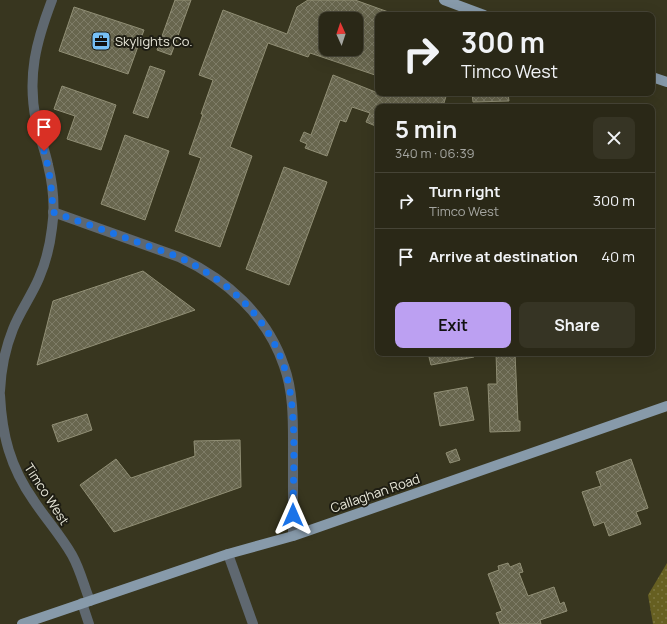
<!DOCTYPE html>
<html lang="en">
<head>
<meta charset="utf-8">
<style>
  body { margin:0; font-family:Manrope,sans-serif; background:#363424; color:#f1f3f6; height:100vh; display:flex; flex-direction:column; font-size:15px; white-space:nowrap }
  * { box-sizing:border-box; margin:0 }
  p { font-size:13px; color:#a5a6a1 }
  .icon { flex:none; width:22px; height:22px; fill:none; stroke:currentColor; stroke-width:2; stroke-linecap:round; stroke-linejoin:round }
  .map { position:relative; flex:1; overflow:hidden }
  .drawer { position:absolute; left:375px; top:104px; width:280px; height:252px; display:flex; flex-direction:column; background:#2a2817; border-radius:8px; box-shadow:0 4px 16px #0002,0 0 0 1px #464436 }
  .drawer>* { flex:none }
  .top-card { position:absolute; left:375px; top:12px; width:280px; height:84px; border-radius:8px; box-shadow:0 4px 16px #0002,0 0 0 1px #464436; background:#2a2817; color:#f1f3f6; overflow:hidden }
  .needle { width:26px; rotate:357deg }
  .controls { position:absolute; left:319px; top:12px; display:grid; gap:8px }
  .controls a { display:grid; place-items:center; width:44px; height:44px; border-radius:8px; background:#2a2817; box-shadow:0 4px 16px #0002,0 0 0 1px #464436; font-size:20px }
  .pin { position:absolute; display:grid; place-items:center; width:34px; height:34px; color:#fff; margin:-41px -17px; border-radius:50% 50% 50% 0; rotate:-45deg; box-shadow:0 0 4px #0007 }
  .pin .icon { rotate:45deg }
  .me { position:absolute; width:44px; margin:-22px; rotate:0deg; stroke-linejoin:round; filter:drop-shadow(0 0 3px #0008) }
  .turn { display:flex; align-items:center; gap:14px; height:84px; padding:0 20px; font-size:18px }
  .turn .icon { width:52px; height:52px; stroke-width:2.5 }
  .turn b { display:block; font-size:28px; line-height:34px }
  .round { display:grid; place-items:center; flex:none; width:42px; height:42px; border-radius:8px; background:#363424 }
  .summary { display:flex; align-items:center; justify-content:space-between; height:68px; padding:0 20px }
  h1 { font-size:24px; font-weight:700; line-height:30px }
  .primary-button { display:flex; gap:8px; margin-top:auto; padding:8px 20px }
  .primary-button a { flex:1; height:46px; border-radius:8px; background:#bca0f2; color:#111; font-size:16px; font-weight:700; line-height:46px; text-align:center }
  .primary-button a+a { background:#363424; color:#f1f3f6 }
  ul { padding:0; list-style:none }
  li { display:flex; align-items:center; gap:12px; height:56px; padding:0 20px; border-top:1px solid #464436 }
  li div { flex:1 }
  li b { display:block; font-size:15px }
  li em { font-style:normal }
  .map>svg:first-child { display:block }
</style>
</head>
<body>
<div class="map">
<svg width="667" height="624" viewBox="0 0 667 624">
  <defs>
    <pattern id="grass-dots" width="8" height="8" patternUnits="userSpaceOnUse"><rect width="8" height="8" fill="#665f21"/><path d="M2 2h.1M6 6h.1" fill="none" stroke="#7c7641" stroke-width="1.8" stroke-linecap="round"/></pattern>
    <pattern id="building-cross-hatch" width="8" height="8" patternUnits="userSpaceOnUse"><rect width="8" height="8" fill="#68664e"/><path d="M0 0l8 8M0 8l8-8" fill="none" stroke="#7e7c67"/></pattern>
  </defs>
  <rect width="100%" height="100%" fill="#38361f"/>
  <path fill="url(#grass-dots)" d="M667,563v61h-14l-5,-29z"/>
  <g fill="url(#building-cross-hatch)" stroke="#918f75" fill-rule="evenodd">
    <path d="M175,0h16l-20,55 -14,-5z"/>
    <path d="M308,0h47l39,14v1h-16v61l-68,-23 -2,4 -40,-14 -38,104 22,9 -32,91 -45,-16 26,-73 -12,-4 14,-40h-2l12,-34 -14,-5 24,-65 64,24 10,-27zM326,19h30v30h-30z"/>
    <path d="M74,7l70,23 -16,44 -69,-23z"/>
    <path d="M150,66l15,5 -17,47 -15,-5z"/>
    <path d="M333,75l45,18h69l-3,10 -11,1 5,3h-60v20l-12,-5 4,-9 -18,-6 -6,15 -6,-2 -13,36 -22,-8 2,-4 -7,-3 4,-9 7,3z"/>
    <path d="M62,86l54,19 -15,45 -34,-11 8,-23 -21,-7z"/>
    <path d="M472,93h36l1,8 -36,1z"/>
    <path d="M125,135l44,16 -24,69 -44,-16z"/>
    <path d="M284,167l43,15 -38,103 -43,-16z"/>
    <path d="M143,271l52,39 -158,55 16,-64z"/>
    <path d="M428,353h46v4l-43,8z"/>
    <path d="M496,353h19l3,68h2v10l-30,1 -2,-48h9z"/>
    <path d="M467,387l7,33 -34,6 -6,-33z"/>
    <path d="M87,414l5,16 -34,12 -6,-17z"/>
    <path d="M240,440l1,47 -127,45 -34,-47 36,-26 15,19 64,-22 -1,-15z"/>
    <path d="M456,449l4,11 -10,3 -4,-10z"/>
    <path d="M631,459l17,49 -12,4 5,12 -32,12 -5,-14 -10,4 -12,-34 19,-6 -5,-14z"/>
    <path d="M508,563l2,4 10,-4 3,9 -4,1 9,23 26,-9 6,17 4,-2 3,9 -27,9 1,4h-41l-4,-11 6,-2 -14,-37 11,-4 -1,-4z"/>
  </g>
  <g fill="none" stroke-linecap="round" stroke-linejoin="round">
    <g stroke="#5f6870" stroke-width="10">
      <path d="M53,212l126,45c47,22 88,58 105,109 10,27 9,58 9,87 0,28 0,55 0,83"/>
      <path d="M0,391c1,-22 5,-42 13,-62 7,-18 19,-34 26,-51 7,-16 11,-33 13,-50 3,-20 1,-43 -4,-63 -3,-15 -9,-29 -12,-44 -9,-45 0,-79 16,-121"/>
      <path d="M0,395c2,40 10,72 34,106 12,18 27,35 38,54 8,14 12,31 18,46"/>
      <path d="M228,554l25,70"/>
      <path d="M82,603l7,21"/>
    </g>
    <g stroke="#879aaa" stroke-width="10">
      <path d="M444,0l40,15"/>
      <path d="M652,77l15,5"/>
      <path d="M22,624l206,-70 65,-18 374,-130"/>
    </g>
  </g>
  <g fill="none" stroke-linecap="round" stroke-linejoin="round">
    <path stroke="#1a73e8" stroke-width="7" stroke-dasharray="0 12.6" d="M44,151c6,20 8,40 9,61l126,45c52,25 96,66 109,124 9,40 5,92 5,134"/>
  </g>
  <defs>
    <g id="office-square" transform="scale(1)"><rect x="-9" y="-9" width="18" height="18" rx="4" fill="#76c0f7" stroke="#1e1d13"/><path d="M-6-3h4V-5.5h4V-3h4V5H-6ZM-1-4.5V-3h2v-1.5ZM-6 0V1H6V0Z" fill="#111"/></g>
  </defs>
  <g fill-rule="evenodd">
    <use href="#office-square" x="101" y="41"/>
  </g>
  <g text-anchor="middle" stroke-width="4" stroke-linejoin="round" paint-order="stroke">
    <g font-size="13" fill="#e9e8da" stroke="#1e1d13" text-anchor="start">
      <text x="115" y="46">Skylights Co.</text>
    </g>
    <g font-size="13" fill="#e9e8da" stroke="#1e1d13">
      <text transform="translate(375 493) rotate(-19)" y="5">Callaghan Road</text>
      <text transform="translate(47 494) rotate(57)" y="5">Timco West</text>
    </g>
  </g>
</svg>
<div class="controls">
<a><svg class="needle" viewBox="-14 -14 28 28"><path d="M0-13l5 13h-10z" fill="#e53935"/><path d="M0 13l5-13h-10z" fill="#a5a6a1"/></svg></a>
</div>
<div class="pin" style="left:44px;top:151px;background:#d93025"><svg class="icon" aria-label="arrive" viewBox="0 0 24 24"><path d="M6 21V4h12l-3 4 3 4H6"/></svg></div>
<svg class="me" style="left:293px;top:515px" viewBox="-20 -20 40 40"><path d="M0-17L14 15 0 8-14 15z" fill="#1a73e8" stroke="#fff" stroke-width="4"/></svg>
<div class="top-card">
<div class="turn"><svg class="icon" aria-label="right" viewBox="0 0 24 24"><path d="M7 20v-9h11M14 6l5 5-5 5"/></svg><div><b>300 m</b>Timco West</div></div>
</div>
<section class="drawer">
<div class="summary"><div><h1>5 min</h1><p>340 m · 06:39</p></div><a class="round"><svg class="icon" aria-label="close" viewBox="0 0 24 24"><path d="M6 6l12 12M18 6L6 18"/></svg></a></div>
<ul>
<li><svg class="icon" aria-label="right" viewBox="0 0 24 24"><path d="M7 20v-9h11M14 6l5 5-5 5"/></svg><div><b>Turn right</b><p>Timco West</p></div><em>300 m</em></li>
<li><svg class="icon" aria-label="arrive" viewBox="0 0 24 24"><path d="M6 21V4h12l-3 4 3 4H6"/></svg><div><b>Arrive at destination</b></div><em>40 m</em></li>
</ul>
<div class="primary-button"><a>Exit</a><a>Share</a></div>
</section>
</div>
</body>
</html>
